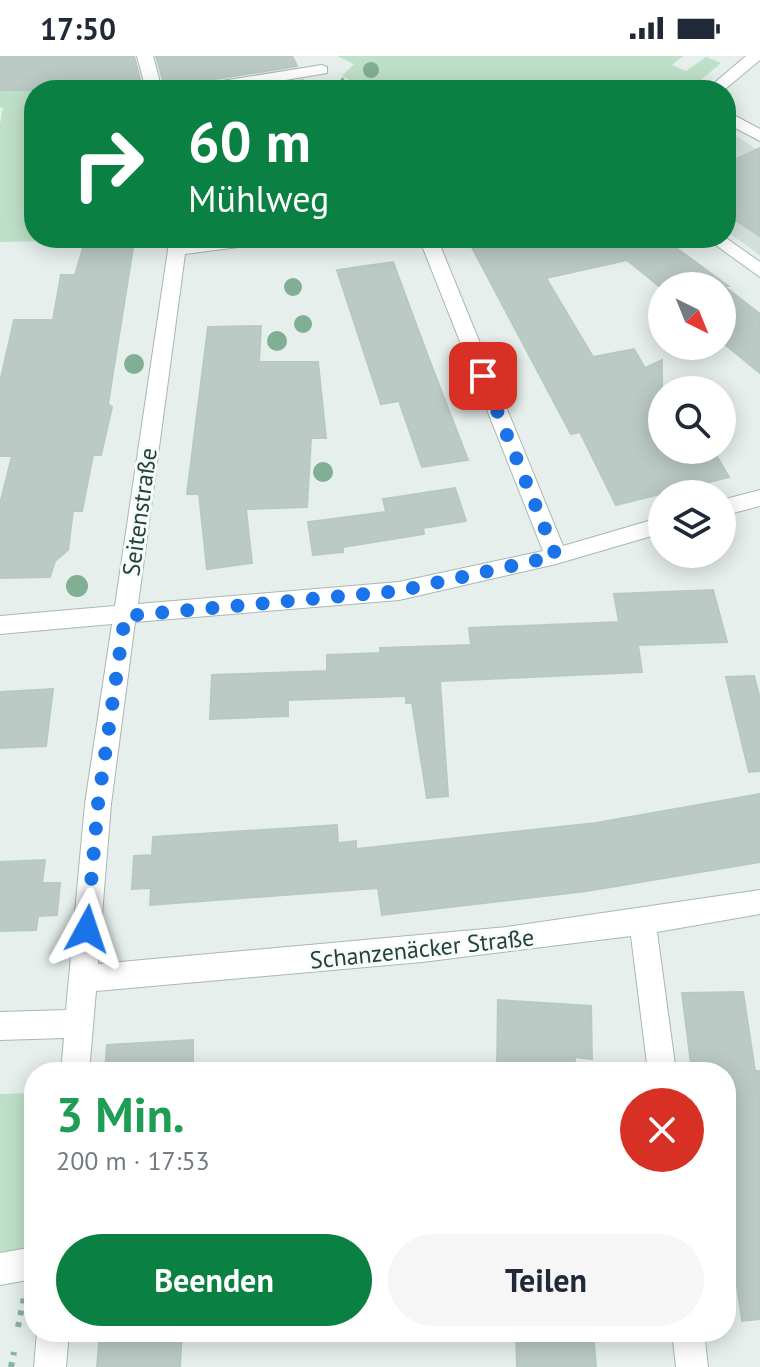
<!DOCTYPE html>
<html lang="de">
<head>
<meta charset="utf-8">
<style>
  body { margin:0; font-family:"PT Sans",sans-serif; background:#f6f6f7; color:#1f2937; height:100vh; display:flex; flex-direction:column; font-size:30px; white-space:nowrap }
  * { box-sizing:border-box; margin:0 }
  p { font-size:26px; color:#747a83 }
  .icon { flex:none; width:44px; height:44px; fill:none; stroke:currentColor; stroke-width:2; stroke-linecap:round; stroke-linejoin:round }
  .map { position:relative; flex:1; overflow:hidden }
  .side { position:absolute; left:24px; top:1006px; width:712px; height:280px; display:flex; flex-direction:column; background:#fff; border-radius:32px; box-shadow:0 4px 20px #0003 }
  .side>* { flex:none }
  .guide { position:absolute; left:24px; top:24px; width:712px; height:168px; border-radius:32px; box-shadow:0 4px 20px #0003; background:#0b8043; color:#fff; overflow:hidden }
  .needle { width:52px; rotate:137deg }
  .buttons { position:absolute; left:648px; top:216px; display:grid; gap:16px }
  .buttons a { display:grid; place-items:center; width:88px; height:88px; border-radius:50%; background:#fff; box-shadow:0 4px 20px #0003; font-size:40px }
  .pin { position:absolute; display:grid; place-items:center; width:68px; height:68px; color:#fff; margin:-34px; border-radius:16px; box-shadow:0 4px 12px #0006 }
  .me { position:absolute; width:88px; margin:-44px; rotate:5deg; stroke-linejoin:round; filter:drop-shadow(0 0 6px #0008) }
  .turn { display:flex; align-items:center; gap:28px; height:168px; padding:0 32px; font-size:36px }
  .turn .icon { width:104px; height:104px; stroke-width:2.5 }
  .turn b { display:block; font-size:56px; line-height:68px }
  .round { display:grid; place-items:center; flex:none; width:84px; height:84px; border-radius:42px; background:#f6f6f7 }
  .head { display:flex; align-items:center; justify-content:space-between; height:136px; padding:0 32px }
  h1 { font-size:48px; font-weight:700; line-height:60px; color:#1e9e55 }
  .button { display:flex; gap:16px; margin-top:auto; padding:16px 32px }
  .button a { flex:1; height:92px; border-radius:48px; background:#0b8043; color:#fff; font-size:32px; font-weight:700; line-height:92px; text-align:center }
  .button a+a { background:#f6f6f7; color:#1f2937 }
  .status { display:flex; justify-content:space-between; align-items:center; height:56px; padding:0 40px; background:#fff; direction:ltr }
  .status svg { height:22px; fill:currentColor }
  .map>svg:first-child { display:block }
</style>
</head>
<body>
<div class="status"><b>17:50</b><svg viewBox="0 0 49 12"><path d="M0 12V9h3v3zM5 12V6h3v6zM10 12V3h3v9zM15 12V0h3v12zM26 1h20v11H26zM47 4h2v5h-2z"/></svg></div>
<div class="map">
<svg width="760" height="1311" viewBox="0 0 760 1311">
  <rect width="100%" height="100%" fill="#e6efeb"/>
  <path fill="#d4dfda" d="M726,74l34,21v104l-34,-24z"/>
  <g fill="#bfe0c8">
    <path d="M0,0l34,34v148l121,1 -155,3v-118l3,-16 -3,-1z"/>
    <path d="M337,0h346l-11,9 14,6 20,-14 15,6 -32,27h-322l-25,-14 12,-12z"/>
    <path d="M34,1037v41l-10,117 -24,6v-163z"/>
  </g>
  <g fill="#bbcac4" stroke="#b8c9c2" stroke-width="2">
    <path d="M0,0h134l8,31 -26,3h-116z"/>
    <path d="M156,0h136l5,10 -100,16 -11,8h-7v-8l-15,2z"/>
    <path d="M303,24l4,10h-63z"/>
    <path d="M760,92v88l-34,-22v-50z"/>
    <path d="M467,182h210l-9,4 60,44h-4l36,28v59l-38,-31v-56h-63l-32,-26 -81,18 47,79 41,-8 11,19 17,-8v90h51l16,27 -113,28 -36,-73 -9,2z"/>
    <path d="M83,192h50l-25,156 4,3 -11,48h-8l-11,56h-9l-5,39 -13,11 -5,16 -50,1v-74l12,-48h-12v-74l14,-62h39l8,-45h14z"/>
    <path d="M393,206l36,97 39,101 -46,7 -23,-66 -18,3 -44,-134z"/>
    <path d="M261,270l-2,36h59l8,76h-15l-4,69 -61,2 6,54 -45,6 -8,-75h-12l21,-167z"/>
    <path d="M455,432l11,33 -43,7 1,6 -81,13v5l-30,3 -5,-33 78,-10 -3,-13z"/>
    <path d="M713,534l14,52 -89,3 4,27 -202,9 8,115 -21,2 -15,-95h-6v-7l-118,4v16l-78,3 2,-44 115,-4v-16l53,-2v-5l91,-3 -2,-17 150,-6 -5,-28z"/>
    <path d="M754,620l6,23v72l-11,1 -23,-95z"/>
    <path d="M53,633l-7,57 -46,2v-56z"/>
    <path d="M760,738v68l-173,29 -205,24 -4,-27 -228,17 1,-17 -19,1 2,-33 18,-1 1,-18 184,-12 1,18 18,-2v8l240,-26z"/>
    <path d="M45,804l-3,23h18l-3,32 -19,1 -2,14 -36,1v-69z"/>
    <path d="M743,936l12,79h5v248l-18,2 -9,-64h-7v-185h-34l-10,-79z"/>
    <path d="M498,944l93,6 1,53 -17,-2v15l-78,-2z"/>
    <path d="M193,984v32h-88l2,-27z"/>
    <path d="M100,1276h82l-2,35h-83z"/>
    <path d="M516,1276h77l3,35h-79z"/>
  </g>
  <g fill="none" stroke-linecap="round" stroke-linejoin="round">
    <g stroke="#a8b8b2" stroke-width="2">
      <g id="minor">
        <path d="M137,0h16l9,34h-16z"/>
        <path d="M746,0h14v4l-36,30h-18z"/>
        <path d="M322,9l5,2v6l-101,17h-37l8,-5z"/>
        <path d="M726,55l34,18v12l-34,-18z"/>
        <path d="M166,182h18l1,5 42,-5h51l-9,5 -84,11 -47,350 261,-22 144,-31 -124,-313h18l126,308 99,-29v16l-106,31 -157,36 -264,22 -24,182 -13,160 409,-37 253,-37v24l-103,18 19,140h-28l-17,-136 -209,26 -326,29 -7,81h-28l3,-34 -64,2v-28l66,-2 19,-206 27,-180 -112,10v-18l115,-10 53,-356z"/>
        <path d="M706,182h20l34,24v15z"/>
        <path d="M760,434v16l-38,10v-16z"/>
        <path d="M34,1191v32l-34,6v-32z"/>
        <path d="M37,1276h32l-3,35h-32z"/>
        <path d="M672,1276h32l4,35h-32z"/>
      </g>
    </g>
    <g stroke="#86b3a5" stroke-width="4" stroke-dasharray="3 4" stroke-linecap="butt">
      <path d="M341,23l20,11"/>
      <path d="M627,34l16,-6 20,6"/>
    </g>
    <g stroke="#86b3a5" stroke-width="6" stroke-dasharray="5 7" stroke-linecap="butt">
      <path d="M18,1271l6,-30"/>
      <path d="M11,1311l3,-15"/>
    </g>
    <use href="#minor" fill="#fff" fill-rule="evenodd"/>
  </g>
  <g fill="#80af93">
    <circle cx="371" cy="14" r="8"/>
    <circle cx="293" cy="231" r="9"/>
    <circle cx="303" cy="268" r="9"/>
    <circle cx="277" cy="285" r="10"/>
    <circle cx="134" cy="308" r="10"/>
    <circle cx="323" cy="416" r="10"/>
    <circle cx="77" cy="530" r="11"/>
  </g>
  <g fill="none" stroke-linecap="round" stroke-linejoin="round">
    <path stroke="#1a73e8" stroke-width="14" stroke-dasharray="0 25.2" d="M87,873l11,-125 27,-188 274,-25 157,-35 -73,-180"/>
  </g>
  <g text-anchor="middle" stroke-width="6" stroke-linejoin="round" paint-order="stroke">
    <g font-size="24" fill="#24423a" stroke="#f7fbf9">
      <text transform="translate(140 456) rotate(-82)" y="8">Seitenstraße</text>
      <text transform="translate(422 893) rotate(-6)" y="8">Schanzenäcker Straße</text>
    </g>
  </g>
</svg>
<div class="buttons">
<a><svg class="needle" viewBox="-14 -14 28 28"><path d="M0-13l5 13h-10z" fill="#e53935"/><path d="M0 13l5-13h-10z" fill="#747a83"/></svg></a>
<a><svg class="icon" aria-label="search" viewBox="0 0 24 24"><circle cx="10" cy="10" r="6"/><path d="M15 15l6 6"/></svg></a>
<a><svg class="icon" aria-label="layers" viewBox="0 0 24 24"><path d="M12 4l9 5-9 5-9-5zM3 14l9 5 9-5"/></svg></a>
</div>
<div class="pin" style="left:483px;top:320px;background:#d93025"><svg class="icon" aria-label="arrive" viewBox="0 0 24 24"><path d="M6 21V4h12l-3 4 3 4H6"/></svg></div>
<svg class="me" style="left:87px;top:873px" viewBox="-20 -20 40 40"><path d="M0-17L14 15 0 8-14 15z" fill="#1a73e8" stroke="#fff" stroke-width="4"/></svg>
<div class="guide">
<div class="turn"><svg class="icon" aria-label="right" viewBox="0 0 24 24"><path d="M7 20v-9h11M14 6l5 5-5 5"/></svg><div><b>60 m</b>Mühlweg</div></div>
</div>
<section class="side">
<div class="head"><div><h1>3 Min.</h1><p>200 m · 17:53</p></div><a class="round" style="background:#d93025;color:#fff"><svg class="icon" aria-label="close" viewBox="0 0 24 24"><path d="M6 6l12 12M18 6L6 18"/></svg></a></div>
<div class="button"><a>Beenden</a><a>Teilen</a></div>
</section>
</div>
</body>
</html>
